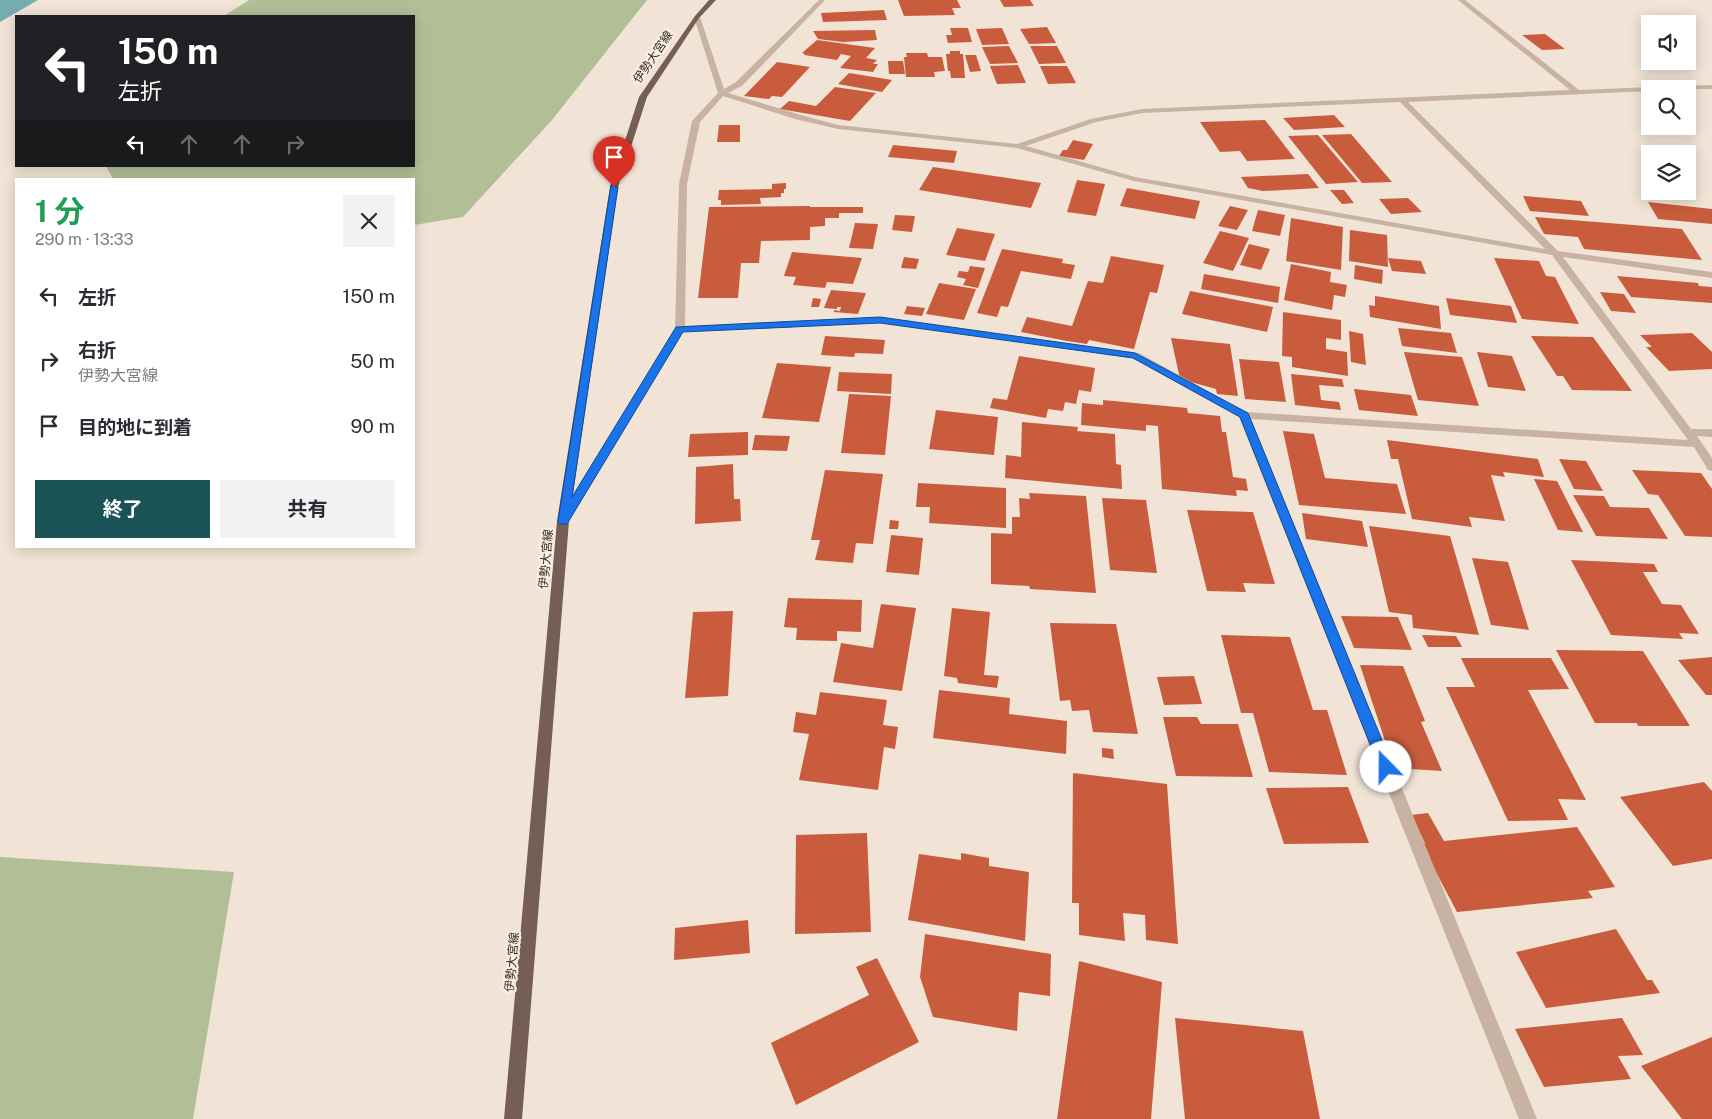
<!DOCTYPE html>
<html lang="ja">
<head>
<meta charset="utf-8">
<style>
  body { margin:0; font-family:"Public Sans","Noto Sans JP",sans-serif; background:#f2f2f3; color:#2b2b33; height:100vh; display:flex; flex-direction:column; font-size:19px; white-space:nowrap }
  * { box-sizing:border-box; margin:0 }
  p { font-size:16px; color:#7c7c81 }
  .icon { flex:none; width:28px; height:28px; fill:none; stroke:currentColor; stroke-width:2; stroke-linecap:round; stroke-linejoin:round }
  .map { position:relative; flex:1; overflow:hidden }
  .drawer { position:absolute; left:15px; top:178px; width:400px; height:370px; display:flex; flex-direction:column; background:#fff; border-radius:0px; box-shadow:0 2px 12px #0003 }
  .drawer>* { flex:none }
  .guide { position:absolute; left:15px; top:15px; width:400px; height:152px; border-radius:0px; box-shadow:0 2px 12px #0003; background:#202124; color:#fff; overflow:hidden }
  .fabs { position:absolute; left:1641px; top:15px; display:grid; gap:10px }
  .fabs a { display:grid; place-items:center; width:55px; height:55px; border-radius:0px; background:#fff; box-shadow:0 2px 12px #0003; font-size:25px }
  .pin { position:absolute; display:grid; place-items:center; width:42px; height:42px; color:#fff; margin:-51px -21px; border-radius:50% 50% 50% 0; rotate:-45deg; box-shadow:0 0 5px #0007 }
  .pin .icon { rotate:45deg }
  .me { position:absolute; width:55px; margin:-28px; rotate:338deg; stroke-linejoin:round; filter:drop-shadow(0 0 4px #0008) }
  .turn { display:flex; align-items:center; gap:18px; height:105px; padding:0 20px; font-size:22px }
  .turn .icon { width:65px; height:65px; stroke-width:2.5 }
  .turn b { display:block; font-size:35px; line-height:42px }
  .lanes { display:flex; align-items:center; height:48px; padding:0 20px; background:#0003; justify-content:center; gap:25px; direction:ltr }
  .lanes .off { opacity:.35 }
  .round { display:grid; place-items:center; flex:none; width:52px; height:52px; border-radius:0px; background:#f2f2f3 }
  .overview { display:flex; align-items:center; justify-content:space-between; height:85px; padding:0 20px }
  h1 { font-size:30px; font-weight:700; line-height:38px; color:#1e9e55 }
  .cta { display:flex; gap:10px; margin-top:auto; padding:10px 20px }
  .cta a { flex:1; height:58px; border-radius:0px; background:#1a5255; color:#fff; font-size:20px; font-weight:700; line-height:58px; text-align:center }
  .cta a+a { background:#f2f2f3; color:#2b2b33 }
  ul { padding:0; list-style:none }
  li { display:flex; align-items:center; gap:15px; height:65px; padding:0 20px }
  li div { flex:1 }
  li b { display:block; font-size:19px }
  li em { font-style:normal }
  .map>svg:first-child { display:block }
</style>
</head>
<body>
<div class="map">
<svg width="1712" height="1119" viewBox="0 0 1712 1119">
  <rect width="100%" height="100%" fill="#f1e4d6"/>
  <g fill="#b2bf96">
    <path d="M249,0h398l-95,120 -89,97 -49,8v-46h-301l-7,-13h308v-150h-190z"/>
    <path d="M0,857l234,15 -41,247h-193z"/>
  </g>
  <path fill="#75acae" d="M0,0h38l-38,22z"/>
  <g fill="#c85c3d">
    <path d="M898,0h59l4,8h-9l3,7 -51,1z"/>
    <path d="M1000,0h30l4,6 -30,1z"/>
    <path d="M884,10l3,10 -64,2 -2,-9z"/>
    <path d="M1047,27l9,16 -27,1 -9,-15z"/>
    <path d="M950,28h18l4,14 -24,1 -2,-8h6z"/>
    <path d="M1002,28l7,16 -27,1 -6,-16z"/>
    <path d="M875,30l2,10 -34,2 -25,-3 -5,-8z"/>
    <path d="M1545,34l20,15 -23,1 -20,-15z"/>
    <path d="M817,40l58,8 -9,10 11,2 -4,4h5l-5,8 -33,-4 11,-12 -10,-2 -4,6 -33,-5 1,-1 -3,-1z"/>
    <path d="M1009,46l9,17 -28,1 -8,-17z"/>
    <path d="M1030,46h27l9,17 -27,1z"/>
    <path d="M950,51h10v3h3l2,24h-14l-1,-7h-2l-2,-17h4z"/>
    <path d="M906,53h21l1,4h14l3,14 -11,1 1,5h-29l-2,-20h3z"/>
    <path d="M965,55h11l5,16 -11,1z"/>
    <path d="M888,61h15l2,13h-16z"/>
    <path d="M777,62l33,5 -28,30 -10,-1 -3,3 -25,-3z"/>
    <path d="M1018,65l8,18 -29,1 -7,-18z"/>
    <path d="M1040,66h27l9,17 -28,1z"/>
    <path d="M849,73l43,7 -10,12 -44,-8z"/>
    <path d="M835,87l41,6 -26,28 -70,-12 9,-8 27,5z"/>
    <path d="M1334,115l11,12 -51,3 -11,-12z"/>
    <path d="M1265,120l30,39 -48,2 -7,-10 -20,1 -20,-30z"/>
    <path d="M719,125h21v17h-23z"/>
    <path d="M1351,134l41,48 -30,1 -40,-48z"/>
    <path d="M1318,135l40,47 -32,2 -38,-48z"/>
    <path d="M1073,140l20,4 -9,16 -25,-4 4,-6h4z"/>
    <path d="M893,145l64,6 -3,12 -66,-6z"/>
    <path d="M933,167l108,16 -10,25 -112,-18z"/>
    <path d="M1308,174l11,14 -56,3 -15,-3 -7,-11z"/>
    <path d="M1077,180l28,4 -9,32 -29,-4z"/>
    <path d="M786,183v6h-2v4h-3v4l-21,1 1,6 -40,1v-5h-3l1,-10 53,-1v-5z"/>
    <path d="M1127,188l73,13 -5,18 -75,-13z"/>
    <path d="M1330,190h14l10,13 -12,1z"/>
    <path d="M1523,196l58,5 8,15 -59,-5z"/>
    <path d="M1408,198l14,14 -31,2 -12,-15z"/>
    <path d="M1648,202l64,7v15l-54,-5z"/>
    <path d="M810,206v1h53v6h-24v5h-14v8l-15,1v13l-49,1 -2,22h-18l-3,35h-40l11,-91z"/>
    <path d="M1230,206l18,4 -11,20 -19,-4z"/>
    <path d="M1258,210l27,5 -5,21 -28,-5z"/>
    <path d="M895,215l20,1 -3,16 -20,-2z"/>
    <path d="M1535,217l147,12 20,31 -118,-11 -6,-12 -34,-3z"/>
    <path d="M1291,218l52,9 -2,43 -55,-9z"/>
    <path d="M855,223l23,1 -5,25 -24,-1z"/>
    <path d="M957,228l38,6 -10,27 -39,-6z"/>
    <path d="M1350,230l37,5 1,32 -39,-6z"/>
    <path d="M1220,231l29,7 -16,33 -30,-8z"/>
    <path d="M1249,244l21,5 -9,21 -21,-5z"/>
    <path d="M1002,249l61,10 -1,4 13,2 -4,14 -50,-8 -13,36 -7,-1 -4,11 -20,-4z"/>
    <path d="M792,252l70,6 -9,26 -26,-2 -2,6 -32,-3 3,-8 -12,-1z"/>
    <path d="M1111,256l53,9 -7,28 -7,-1 -16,57 -45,-9 -2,4 -20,-3 -46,-9 6,-15 45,9 16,-45 15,2z"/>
    <path d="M904,257l15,2 -3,10 -15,-1z"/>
    <path d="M1388,258l33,3 5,13 -34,-3z"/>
    <path d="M1494,258l45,3 7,15 9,1 24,47 -57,-5z"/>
    <path d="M1291,264l40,8 -1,10 17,3 -2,12 -11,-2 -2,15 -48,-10z"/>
    <path d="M1355,265l28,5 -1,14 -28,-5z"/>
    <path d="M970,266l15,2 -7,20 -15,-3 3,-6 -9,-2 2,-6 9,1z"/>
    <path d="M1204,274l76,13 -2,16 -77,-14z"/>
    <path d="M1617,276l81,7 1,3 13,1v16l-81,-6z"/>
    <path d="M939,283l37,6 -12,31 -38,-6z"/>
    <path d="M831,290l35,3 -8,21 -24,-2v-2l6,1 1,-4h-4v2l-13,-1z"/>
    <path d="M1190,291l83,16 -6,25 -85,-18z"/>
    <path d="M1600,292l24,2 12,19 -25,-2z"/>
    <path d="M1375,296l64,10 2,23 -71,-12 -1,-12 6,1z"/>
    <path d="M813,298l8,1 -2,8h-8z"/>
    <path d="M1446,298l65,8 6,17 -67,-8z"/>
    <path d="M907,306l18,2 -3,8 -18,-2z"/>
    <path d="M1283,312l58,8v20l-15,-2v11l21,3 1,24 -56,-9v-10l-10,-1z"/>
    <path d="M1398,328l53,5 6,20 -55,-7z"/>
    <path d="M1349,331l14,3 3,31 -15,-3z"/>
    <path d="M1692,333l20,19v17l-43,2 -23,-24h6l-12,-12z"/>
    <path d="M825,336l60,4 -2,14 -28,-1 -1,4 -33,-2z"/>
    <path d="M1531,336l62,1 39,54 -60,-1 -9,-14h-6z"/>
    <path d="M1171,338l59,6 8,52 -21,-2 -1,-5 -36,-10z"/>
    <path d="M1404,352l58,5 17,49 -61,-6z"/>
    <path d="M1477,352l35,4 14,35 -38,-4z"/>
    <path d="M1019,356l76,12 -4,24 -12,-2 -3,14 -11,-2 -2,9 -15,-2 -2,9 -56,-10 3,-10 14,2z"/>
    <path d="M1239,359l40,3 7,40 -41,-3z"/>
    <path d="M777,363l54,4 -12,55 -57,-4z"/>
    <path d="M839,372l53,2 -1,20 -54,-3z"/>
    <path d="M1291,374l51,5 2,8 -25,-2 2,15 18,2 2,8 -46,-5z"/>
    <path d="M1354,389l57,6 7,21 -59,-6z"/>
    <path d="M849,394l42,2 -6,59 -44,-2z"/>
    <path d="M1103,400l84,8 1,5 32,3 2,16h4l7,45 13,2 2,12 -12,-1 1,6 -75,-7 -4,-63 -12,-1v6l-65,-6 1,-22 21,2z"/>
    <path d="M936,410l62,7 -4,38 -65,-6z"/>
    <path d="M1022,422l56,5 -1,4 38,3 1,30 5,1 1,24 -117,-11 1,-23 15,2z"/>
    <path d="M1283,431l31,3 11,44 72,6 9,30 -107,-9z"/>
    <path d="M748,432v23l-60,2 2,-23z"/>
    <path d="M755,435l35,1 -3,15 -35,-1z"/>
    <path d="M1387,440l151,19 6,18 -41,-5 2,5 -14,-2 14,46 -36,-4 3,10 -60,-8 -14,-60h-7z"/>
    <path d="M1559,459l27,2 17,30 -29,-2z"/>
    <path d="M733,464l1,35h6l1,22 -46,3 1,-57z"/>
    <path d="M825,470l58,4 -10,70 -17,-1 -3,20 -38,-3 5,-20h-9z"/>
    <path d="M1632,470l69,3 11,16v48l-27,-1 -27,-41 -10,-1z"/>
    <path d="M1534,479l23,2 26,51 -25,-2z"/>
    <path d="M918,483l88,5v40l-77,-5 1,-16h-14z"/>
    <path d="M1029,493l57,3 10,97 -66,-4 -1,-3 -38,-2v-51l21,1v-17h8l-1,-19 11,1z"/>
    <path d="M1573,495l31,1 6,11 39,1 19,31 -72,-3z"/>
    <path d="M1102,498l44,2 11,73 -47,-3z"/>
    <path d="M1187,510l66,2 22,72 -32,-1 3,9 -39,-1z"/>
    <path d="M1302,513l60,8 6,26 -62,-8z"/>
    <path d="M890,520l9,1 -1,8h-9z"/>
    <path d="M1369,526l81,10 29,99 -66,-7 -1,-13 -23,-3z"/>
    <path d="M891,535l32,3 -4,37 -33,-3z"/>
    <path d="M1472,558l36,4 21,68 -38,-5z"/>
    <path d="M1571,560l83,4 4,8h-15l19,32 19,1 18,29 -20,-1 4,6 -72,-4z"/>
    <path d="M788,598l74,2 -1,32 -24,-1v10l-41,-1 1,-12 -13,-1z"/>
    <path d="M881,604l35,4 -14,83 -69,-9 8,-39 32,5z"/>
    <path d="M952,608l38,4 -6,63 15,1 -2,12 -39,-5 -1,-5 -13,-2z"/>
    <path d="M733,611l-5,85 -43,2 8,-86z"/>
    <path d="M1341,616l57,1 14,33 -58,-2z"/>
    <path d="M1050,623l66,1 22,110 -45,-2 -4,-22 -17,1 -2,-11 -10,1z"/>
    <path d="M1221,635l69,2 23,73h14l20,65 -78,-3 -16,-59h-12z"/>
    <path d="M1422,635l34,1 6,11h-34z"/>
    <path d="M1556,650l87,1 47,75h-52l-1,-3h-42z"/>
    <path d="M1712,657v38h-6l-28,-35z"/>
    <path d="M1461,658h90l18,31 -41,1 58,110 -28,-1 10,21 -60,1 -62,-134h29z"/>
    <path d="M1360,665l43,1 22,55 -4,1 21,49 -48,-3z"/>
    <path d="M1194,676l8,28 -38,1 -7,-28z"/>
    <path d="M939,690l71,8 -1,16 58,7 -1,33 -133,-16z"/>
    <path d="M820,692l67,8 -4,25 15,2 -3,22 -11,-2 -6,43 -79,-10 10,-46 -16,-2 3,-20 20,3z"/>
    <path d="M1163,717h34l4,7h37l15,53 -77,-1z"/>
    <path d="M1102,748l11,1 1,10 -12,-2z"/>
    <path d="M1073,773l94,11 11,160 -32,-4 -1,-25 -22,-2 2,28 -46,-6v-32h-7z"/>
    <path d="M1704,782l8,9v68l-39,7 -53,-69z"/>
    <path d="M1348,787l21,56 -85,1 -18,-56z"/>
    <path d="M1428,813l16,28 133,-14 38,60 -27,4 5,7 -136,14 -36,-68 4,-1 -14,-28z"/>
    <path d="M867,833l4,99 -76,2 1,-99z"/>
    <path d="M961,853l28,5v8l40,6 -4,69 -117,-21 11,-66 42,6z"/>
    <path d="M748,920l2,33 -76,7 1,-32z"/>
    <path d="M1616,929l31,51h5l8,13 -114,15 -30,-56z"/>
    <path d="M925,934l126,20 -1,42 -31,-4 -2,39 -84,-14 -13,-40z"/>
    <path d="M877,958l42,84 -123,63 -25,-62 98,-48 -13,-28z"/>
    <path d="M1079,961l83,21 -11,137h-94z"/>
    <path d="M1175,1018l128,13 17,88h-135z"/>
    <path d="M1622,1018l21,37 -25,1 13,23 -87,8 -29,-58z"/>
    <path d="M1712,1037v82h-30l-41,-53z"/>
  </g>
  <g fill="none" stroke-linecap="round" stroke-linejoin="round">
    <g fill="#c8b3a2" fill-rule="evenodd">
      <path d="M819,0h6l-83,86 -14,7 73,22 37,10 179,19 74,-25 51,-10 428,-19 -112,-90h7l114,90 71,-3 3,2h-3v2l-242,11 150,149 154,21v6l-149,-21 128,172h21v8l-15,-1 15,22v13l-4,-1 -14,-23 -443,-28 286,700h-18l-280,-702 -107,-59 -252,-35 -197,9 -116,192h-8l-2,-3 2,-3 116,-189 4,-145 13,-63 26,-28 -24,-76 3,-2 3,2 24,72 12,-7zM723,96l72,23 43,10 179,19 117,33 418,74 136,185 -442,-28 -107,-59 -259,-36 -195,9 2,-142 13,-62zM1400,102l145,147 -410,-72 -109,-31 70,-24 46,-9z"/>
      <path d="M1712,85v4h-54l3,-2z"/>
    </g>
    <path fill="#755f55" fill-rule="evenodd" d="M709,0h7l-17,18 -52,79 -29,90 -49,334 -47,598h-18l53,-598 53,-334 29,-90 56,-81z"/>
  </g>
  <path fill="#1a73e8" stroke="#114b97" d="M611,185l7,2 -46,310 104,-170 204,-10 255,36 113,60 145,354 -2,4 -5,2 -5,-2 -2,-4 -139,-350 -107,-59 -253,-35 -197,9 -116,192h-8l-1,-3z"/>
  <g text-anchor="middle" stroke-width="4.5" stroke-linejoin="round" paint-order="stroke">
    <g font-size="12" fill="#332925" stroke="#f9eee2">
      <text transform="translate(653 57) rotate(-56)" y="4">伊勢大宮線</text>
      <text transform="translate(546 559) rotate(-85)" y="4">伊勢大宮線</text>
      <text transform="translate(512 962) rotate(-85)" y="4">伊勢大宮線</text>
    </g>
  </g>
</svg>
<div class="fabs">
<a><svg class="icon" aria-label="sound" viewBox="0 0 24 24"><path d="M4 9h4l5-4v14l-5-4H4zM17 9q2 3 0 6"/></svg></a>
<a><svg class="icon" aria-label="search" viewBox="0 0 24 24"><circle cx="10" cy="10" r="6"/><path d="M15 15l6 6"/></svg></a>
<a><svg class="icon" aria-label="layers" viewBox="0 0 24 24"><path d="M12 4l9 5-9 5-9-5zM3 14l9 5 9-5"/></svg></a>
</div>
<div class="pin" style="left:614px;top:187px;background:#d93025"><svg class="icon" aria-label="arrive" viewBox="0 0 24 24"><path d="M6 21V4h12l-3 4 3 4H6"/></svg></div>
<svg class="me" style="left:1386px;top:767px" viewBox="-20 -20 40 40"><circle r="19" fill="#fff"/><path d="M0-13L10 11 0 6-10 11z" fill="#1a73e8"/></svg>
<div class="guide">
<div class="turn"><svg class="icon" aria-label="left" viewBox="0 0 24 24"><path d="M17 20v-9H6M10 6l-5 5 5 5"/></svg><div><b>150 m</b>左折</div></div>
<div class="lanes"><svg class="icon" aria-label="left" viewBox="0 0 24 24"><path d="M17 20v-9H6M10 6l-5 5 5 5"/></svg><svg class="icon off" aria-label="ahead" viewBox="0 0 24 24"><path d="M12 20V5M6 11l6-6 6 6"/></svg><svg class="icon off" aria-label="ahead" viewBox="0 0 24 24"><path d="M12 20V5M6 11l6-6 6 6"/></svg><svg class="icon off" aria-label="right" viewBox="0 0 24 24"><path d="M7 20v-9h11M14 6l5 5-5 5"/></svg></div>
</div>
<section class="drawer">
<div class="overview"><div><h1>1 分</h1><p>290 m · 13:33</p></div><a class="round"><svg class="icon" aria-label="close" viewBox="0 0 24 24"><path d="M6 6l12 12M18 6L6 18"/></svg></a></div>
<ul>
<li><svg class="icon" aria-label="left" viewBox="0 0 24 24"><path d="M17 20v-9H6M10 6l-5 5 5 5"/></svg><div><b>左折</b></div><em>150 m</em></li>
<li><svg class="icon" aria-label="right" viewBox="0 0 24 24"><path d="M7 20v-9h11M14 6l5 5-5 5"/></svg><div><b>右折</b><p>伊勢大宮線</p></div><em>50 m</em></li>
<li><svg class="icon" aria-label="arrive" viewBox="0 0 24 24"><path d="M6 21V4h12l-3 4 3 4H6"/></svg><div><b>目的地に到着</b></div><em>90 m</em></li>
</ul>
<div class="cta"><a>終了</a><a>共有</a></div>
</section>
</div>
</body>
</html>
